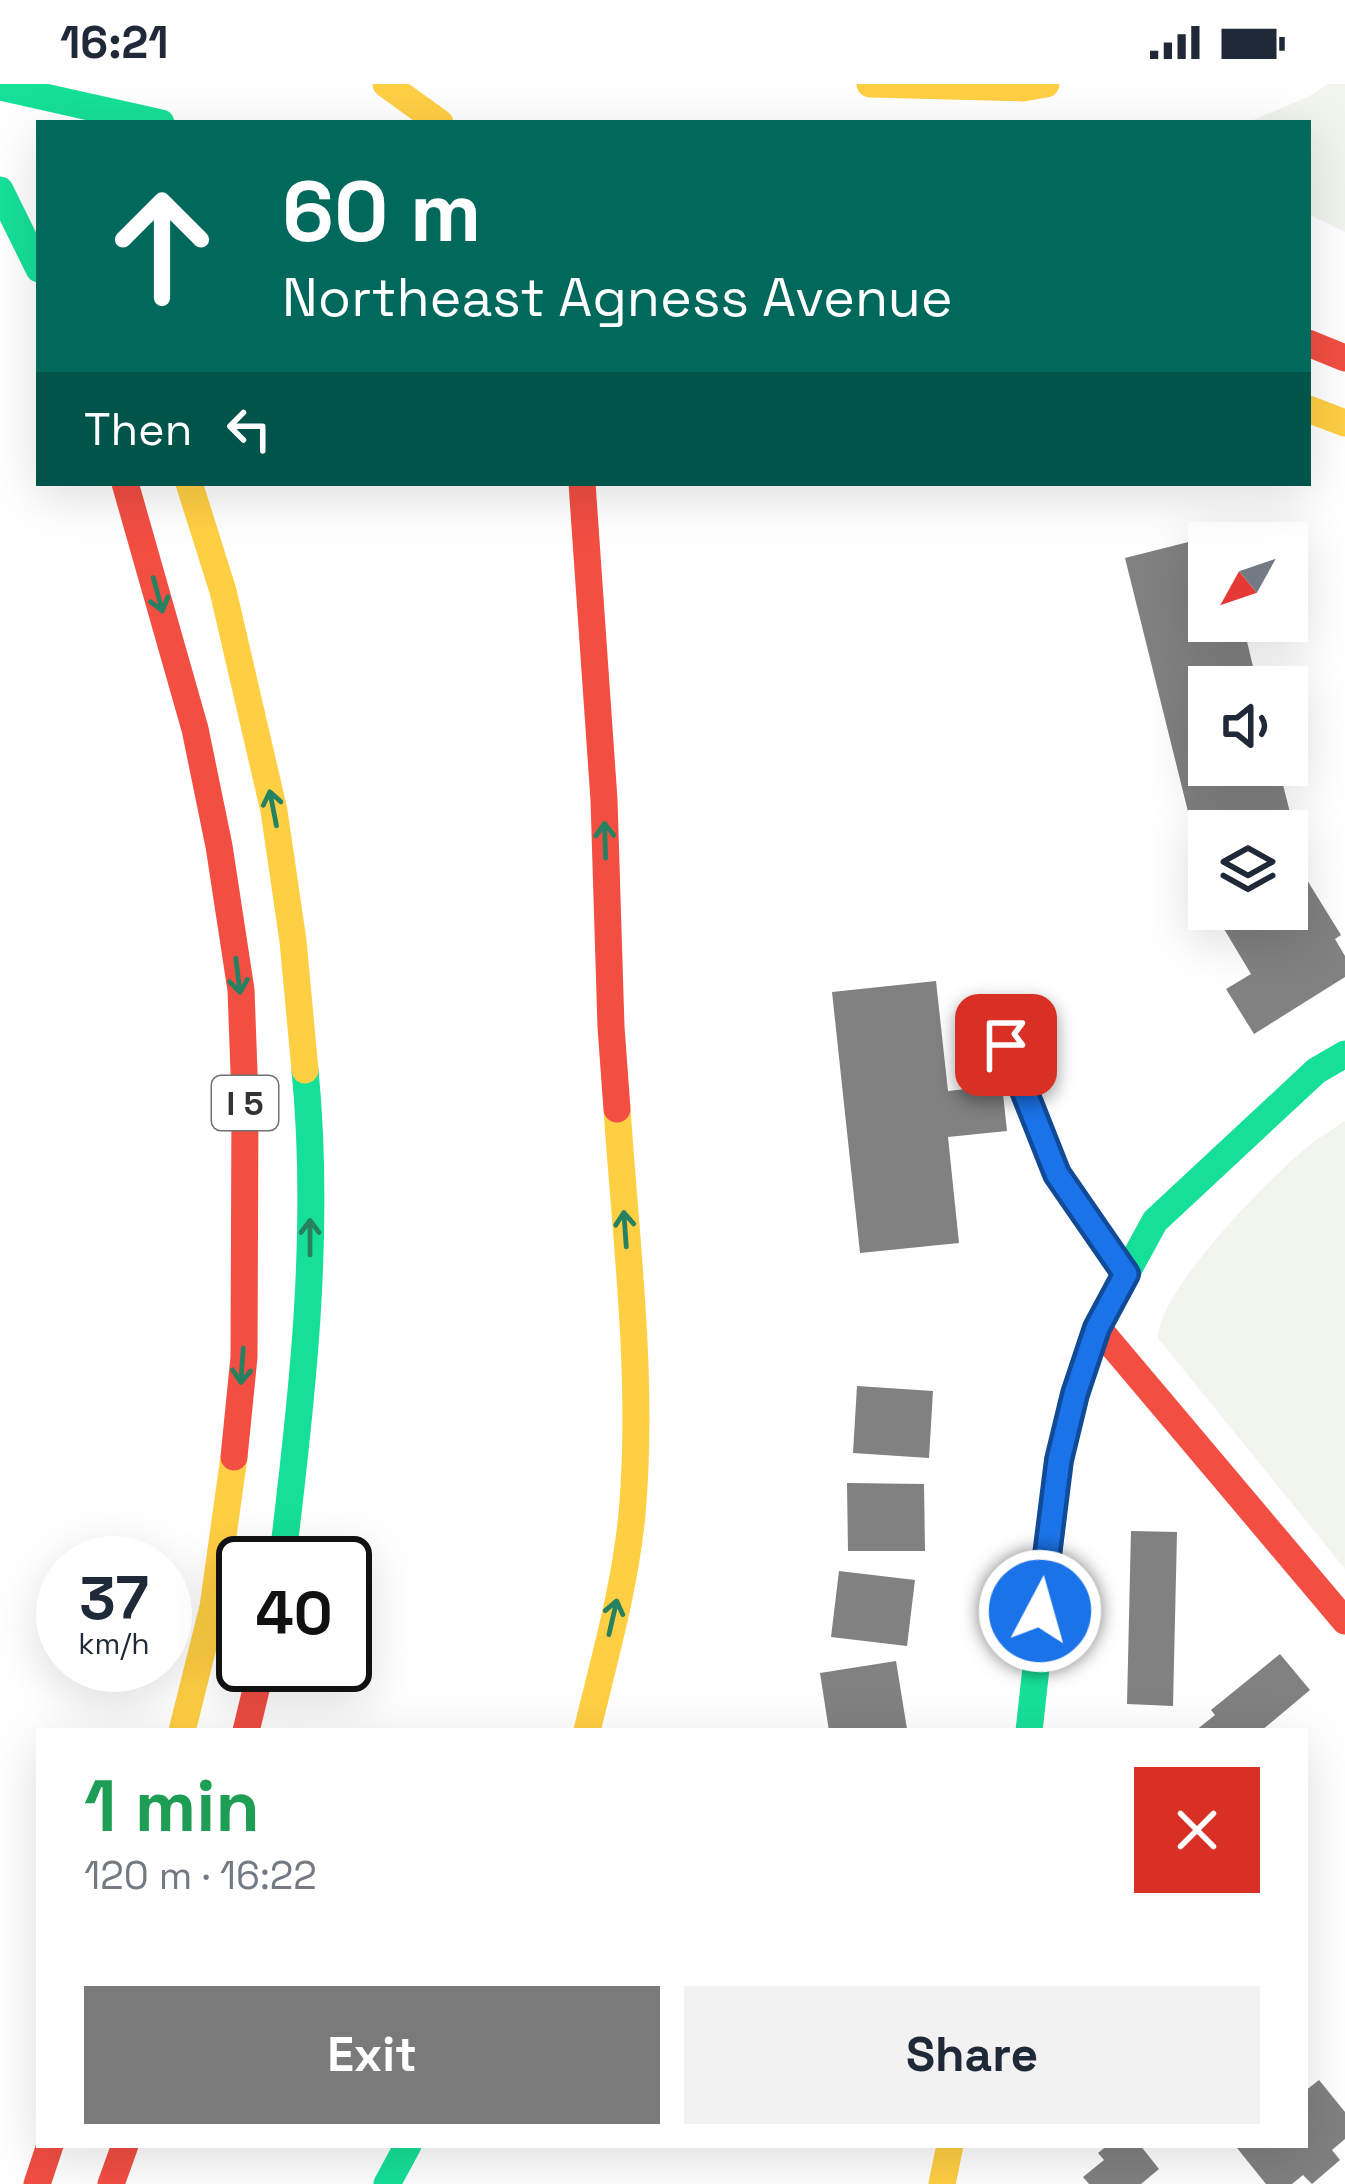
<!DOCTYPE html>
<html lang="en">
<head>
<meta charset="utf-8">
<style>
  body { margin:0; font-family:"Space Grotesk",sans-serif; background:#f2f2f3; color:#1f2937; height:100vh; display:flex; flex-direction:column; font-size:45px; white-space:nowrap }
  * { box-sizing:border-box; margin:0 }
  p { font-size:39px; color:#747a83 }
  .icon { flex:none; width:66px; height:66px; fill:none; stroke:currentColor; stroke-width:2; stroke-linecap:round; stroke-linejoin:round }
  .map { position:relative; flex:1; overflow:hidden }
  .side { position:absolute; left:36px; top:1644px; width:1272px; height:420px; display:flex; flex-direction:column; background:#fff; border-radius:0px; box-shadow:0 12px 48px #0002 }
  .side>* { flex:none }
  .top-card { position:absolute; left:36px; top:36px; width:1275px; height:366px; border-radius:0px; box-shadow:0 12px 48px #0002; background:#00695c; color:#fff; overflow:hidden }
  .needle { width:78px; rotate:230deg }
  .controls { position:absolute; left:1188px; top:438px; display:grid; gap:24px }
  .controls a { display:grid; place-items:center; width:120px; height:120px; border-radius:0px; background:#fff; box-shadow:0 12px 48px #0002; font-size:60px }
  .speed { position:absolute; left:36px; top:1452px; display:flex; gap:24px; font-size:60px; font-weight:700; text-align:center }
  .speed>* { display:grid; place-content:center; width:156px; height:156px; border-radius:50%; background:#fff; box-shadow:0 12px 48px #0002; line-height:1 }
  .speed small { font-size:30px; font-weight:400 }
  .speed .limit { border:6px solid #111; border-radius:18px; background:#fff; color:#111 }
  .pin { position:absolute; display:grid; place-items:center; width:102px; height:102px; color:#fff; margin:-51px; border-radius:24px; box-shadow:0 6px 18px #0006 }
  .me { position:absolute; width:132px; margin:-66px; rotate:6deg; stroke-linejoin:round; filter:drop-shadow(0 0 9px #0008) }
  .turn { display:flex; align-items:center; gap:42px; height:252px; padding:0 48px; font-size:54px }
  .turn .icon { width:156px; height:156px; stroke-width:2.5 }
  .turn b { display:block; font-size:84px; line-height:102px }
  .then { display:flex; align-items:center; height:114px; padding:0 48px; background:#0003; gap:24px; font-size:45px }
  .round { display:grid; place-items:center; flex:none; width:126px; height:126px; border-radius:0px; background:#f2f2f3 }
  .head { display:flex; align-items:center; justify-content:space-between; height:204px; padding:0 48px }
  h1 { font-size:72px; font-weight:800; line-height:90px; color:#1e9e55 }
  .action { display:flex; gap:24px; margin-top:auto; padding:24px 48px }
  .action a { flex:1; height:138px; border-radius:0px; background:#7a7a7a; color:#fff; font-size:48px; font-weight:800; line-height:138px; text-align:center }
  .action a+a { background:#f2f2f3; color:#1f2937 }
  .status { display:flex; justify-content:space-between; align-items:center; height:84px; padding:0 60px; background:#fff; direction:ltr }
  .status svg { height:33px; fill:currentColor }
  .map>svg:first-child { display:block }
</style>
</head>
<body>
<div class="status"><b>16:21</b><svg viewBox="0 0 49 12"><path d="M0 12V9h3v3zM5 12V6h3v6zM10 12V3h3v9zM15 12V0h3v12zM26 1h20v11H26zM47 4h2v5h-2z"/></svg></div>
<div class="map">
<svg width="1345" height="2100" viewBox="0 0 1345 2100">
  <rect width="100%" height="100%" fill="#fff"/>
  <g fill="#f1f5ed">
    <path d="M1328,0h17v148l-37,-18v-91h-62l62,-26z"/>
    <path d="M1345,1037v448l-187,-231c1,-49 110,-158 148,-190 12,-10 26,-18 39,-27z"/>
  </g>
  <g fill="#818181">
    <path d="M1220,450l2,9h-13v78h33l16,66h-49v78h69l29,115 34,55 -6,4 10,17v21l-91,57 -28,-45 25,-15 -39,-65h75v-78h-78l-2,57 -82,-330z"/>
    <path d="M936,897l12,110 54,-6 5,46 -59,6 11,106 -99,10 -28,-261z"/>
    <path d="M857,1302l76,5 -4,67 -76,-5z"/>
    <path d="M847,1399l77,1 1,67h-77z"/>
    <path d="M1131,1447l46,1 -4,174 -46,-2z"/>
    <path d="M839,1487l76,9 -8,66 -76,-9z"/>
    <path d="M1280,1570l30,36 -49,41h-66l20,-16 -4,-5z"/>
    <path d="M896,1577l11,68 -78,2 -9,-58z"/>
    <path d="M1319,1996l26,32v27l-13,11 8,10 -28,24 -9,-9 -11,9h-26l-29,-36 3,-3h65v-54z"/>
    <path d="M1108,2061h32l19,24 -18,15h-52l-6,-7 21,-17 -6,-7z"/>
  </g>
  <g fill="none" stroke-linecap="round" stroke-linejoin="round">
    <path stroke="#d7d7d7" stroke-width="18" d="M1006,961l51,129 67,96"/>
    <g stroke="#16e098" stroke-width="27">
      <path d="M0,3l161,36"/>
      <path d="M0,106l39,79"/>
      <path d="M282,1479c20,-163 39,-329 23,-493"/>
      <path d="M1029,1647l30,-271 16,-66 22,-67 58,-106 161,-150 29,-17"/>
      <path d="M387,2100l21,-39"/>
    </g>
    <g stroke="#ffcf43" stroke-width="27">
      <path d="M386,0l54,39"/>
      <path d="M870,0l153,4 23,-4"/>
      <path d="M1308,325l37,14"/>
      <path d="M189,399l34,108 51,220 19,130 12,129"/>
      <path d="M182,1647l31,-124 21,-150"/>
      <path d="M587,1647c17,-71 38,-143 45,-217 12,-134 -6,-271 -15,-405"/>
      <path d="M942,2100l8,-39"/>
    </g>
    <g stroke="#f24e42" stroke-width="27">
      <path d="M1308,259l37,15"/>
      <path d="M125,399l70,246 24,117 22,144 4,109 -1,258 -10,100"/>
      <path d="M582,399l22,317 7,227 6,82"/>
      <path d="M1097,1243l248,294"/>
      <path d="M246,1647l16,-66"/>
      <path d="M37,2100l13,-39"/>
      <path d="M111,2100l14,-39"/>
    </g>
  </g>
  <defs><path id="oneway-shaft" d="M-6 0H5M1.5-3L5.5 0L1.5 3" fill="none" stroke-width="1.6" stroke-linecap="round" stroke-linejoin="round" transform="scale(3)"/></defs>
  <g stroke="#268160">
    <use href="#oneway-shaft" transform="translate(158 511) rotate(75)"/>
    <use href="#oneway-shaft" transform="translate(273 724) rotate(-101)"/>
    <use href="#oneway-shaft" transform="translate(605 756) rotate(-92)"/>
    <use href="#oneway-shaft" transform="translate(238 892) rotate(83)"/>
    <use href="#oneway-shaft" transform="translate(625 1145) rotate(-94)"/>
    <use href="#oneway-shaft" transform="translate(310 1153) rotate(-90)"/>
    <use href="#oneway-shaft" transform="translate(242 1282) rotate(94)"/>
    <use href="#oneway-shaft" transform="translate(613 1533) rotate(-77)"/>
  </g>
  <g fill="none" stroke-linecap="round" stroke-linejoin="round">
    <g stroke="#114b97" stroke-width="30">
      <path id="route" d="M1006,961l51,129 69,100 -29,54 -22,66 -16,66 -19,151"/>
    </g>
    <use href="#route" stroke="#1a73e8" stroke-width="21"/>
  </g>
  <g text-anchor="middle" stroke-width="12" stroke-linejoin="round" paint-order="stroke">
    <rect fill="#fff" stroke="#707070" stroke-width="3" x="212" y="992" width="66" height="54" rx="9"/>
    <g font-size="33" font-weight="bold" fill="#333">
      <text x="245" y="1031">I 5</text>
    </g>
  </g>
</svg>
<div class="controls">
<a><svg class="needle" viewBox="-14 -14 28 28"><path d="M0-13l5 13h-10z" fill="#e53935"/><path d="M0 13l5-13h-10z" fill="#747a83"/></svg></a>
<a><svg class="icon" aria-label="sound" viewBox="0 0 24 24"><path d="M4 9h4l5-4v14l-5-4H4zM17 9q2 3 0 6"/></svg></a>
<a><svg class="icon" aria-label="layers" viewBox="0 0 24 24"><path d="M12 4l9 5-9 5-9-5zM3 14l9 5 9-5"/></svg></a>
</div>
<div class="speed"><div>37<small>km/h</small></div><div class="limit">40</div></div>
<div class="pin" style="left:1006px;top:961px;background:#d93025"><svg class="icon" aria-label="arrive" viewBox="0 0 24 24"><path d="M6 21V4h12l-3 4 3 4H6"/></svg></div>
<svg class="me" style="left:1040px;top:1527px" viewBox="-20 -20 40 40"><circle r="17" fill="#1a73e8" stroke="#fff" stroke-width="3"/><path d="M0-11L8 9 0 5-8 9z" fill="#fff"/></svg>
<div class="top-card">
<div class="turn"><svg class="icon" aria-label="ahead" viewBox="0 0 24 24"><path d="M12 20V5M6 11l6-6 6 6"/></svg><div><b>60 m</b>Northeast Agness Avenue</div></div>
<div class="then">Then<svg class="icon" aria-label="left" viewBox="0 0 24 24"><path d="M17 20v-9H6M10 6l-5 5 5 5"/></svg></div>
</div>
<section class="side">
<div class="head"><div><h1>1 min</h1><p>120 m · 16:22</p></div><a class="round" style="background:#d93025;color:#fff"><svg class="icon" aria-label="close" viewBox="0 0 24 24"><path d="M6 6l12 12M18 6L6 18"/></svg></a></div>
<div class="action"><a>Exit</a><a>Share</a></div>
</section>
</div>
</body>
</html>
